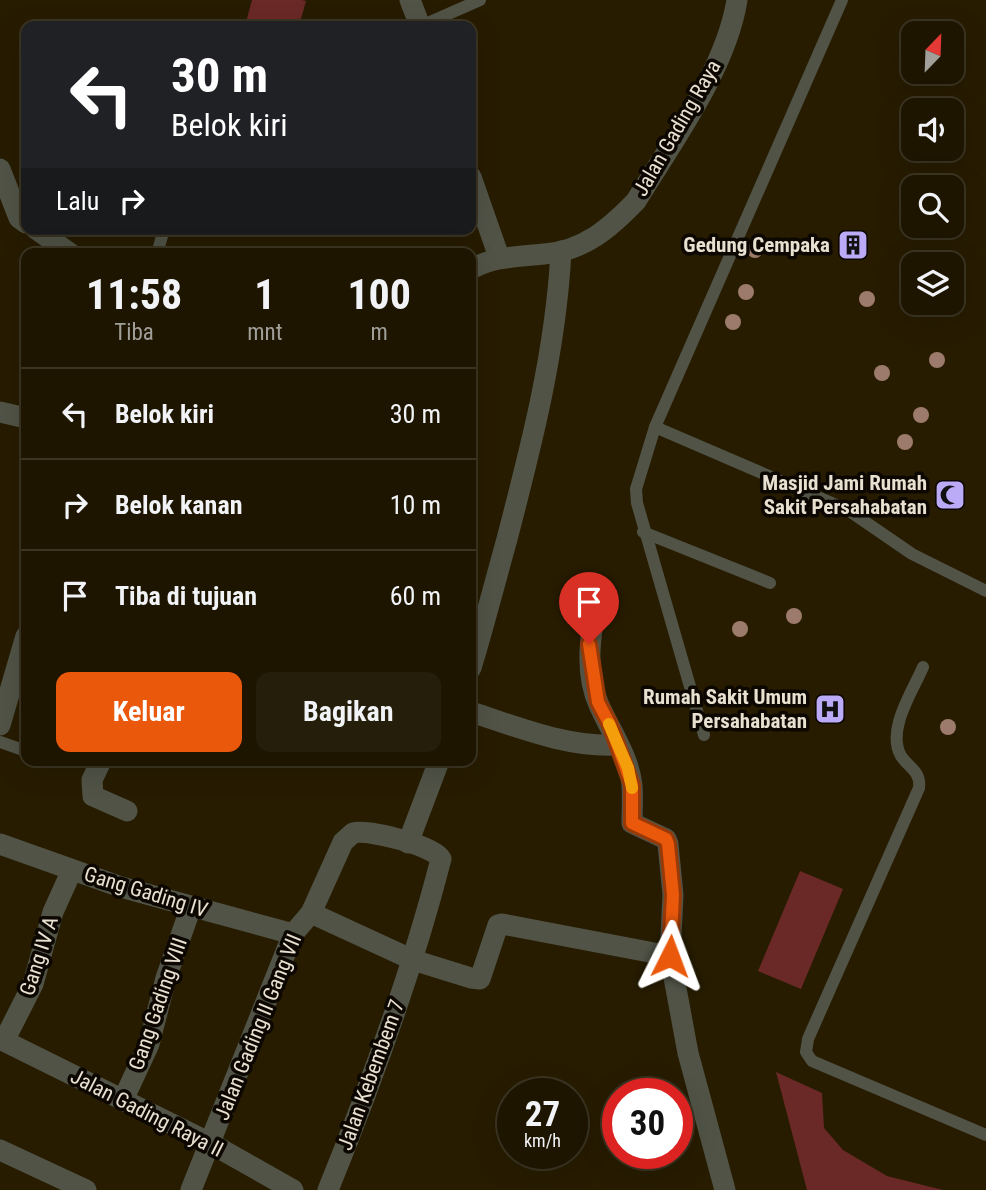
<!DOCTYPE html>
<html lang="id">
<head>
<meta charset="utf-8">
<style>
  body { margin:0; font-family:"Roboto Condensed",sans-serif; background:#251e0a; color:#f1f3f6; height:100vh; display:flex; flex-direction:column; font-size:26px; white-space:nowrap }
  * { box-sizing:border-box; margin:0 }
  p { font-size:23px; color:#a09f99 }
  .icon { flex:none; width:38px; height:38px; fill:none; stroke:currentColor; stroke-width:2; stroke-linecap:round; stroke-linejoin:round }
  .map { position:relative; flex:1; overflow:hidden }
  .panel { position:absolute; left:21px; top:248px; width:455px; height:518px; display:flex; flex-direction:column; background:#1d1500; border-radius:14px; box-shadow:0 7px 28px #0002,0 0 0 2px #3b3422 }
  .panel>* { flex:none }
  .guide { position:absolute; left:21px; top:21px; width:455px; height:214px; border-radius:14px; box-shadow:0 7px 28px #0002,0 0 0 2px #3b3422; background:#202124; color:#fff; overflow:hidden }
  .needle { width:46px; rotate:23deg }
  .fabs { position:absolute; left:901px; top:21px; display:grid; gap:14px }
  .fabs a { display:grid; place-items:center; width:63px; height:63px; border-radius:14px; background:#1d1500; box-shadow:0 7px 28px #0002,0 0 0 2px #3b3422; font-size:35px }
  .speed { position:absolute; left:497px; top:1078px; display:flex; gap:14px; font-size:35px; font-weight:700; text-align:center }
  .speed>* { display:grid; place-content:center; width:91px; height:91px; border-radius:50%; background:#1d1500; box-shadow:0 7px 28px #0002,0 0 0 2px #3b3422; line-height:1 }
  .speed small { font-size:18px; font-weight:400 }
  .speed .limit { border:10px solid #d22; background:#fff; color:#111 }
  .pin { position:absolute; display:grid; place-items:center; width:60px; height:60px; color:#fff; margin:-72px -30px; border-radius:50% 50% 50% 0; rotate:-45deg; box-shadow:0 0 7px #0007 }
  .pin .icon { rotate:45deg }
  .me { position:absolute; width:77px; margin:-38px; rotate:3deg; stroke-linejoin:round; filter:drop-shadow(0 0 5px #0008) }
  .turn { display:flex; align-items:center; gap:24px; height:147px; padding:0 35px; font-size:32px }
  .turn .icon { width:91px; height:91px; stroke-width:2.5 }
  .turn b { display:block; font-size:49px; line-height:60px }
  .then { display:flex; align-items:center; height:66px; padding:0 35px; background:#0003; gap:14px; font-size:26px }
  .eta { display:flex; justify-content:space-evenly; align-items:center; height:119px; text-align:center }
  .eta b { font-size:42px; font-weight:700; line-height:49px }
  .button { display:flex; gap:14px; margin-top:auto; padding:14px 35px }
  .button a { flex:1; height:80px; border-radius:14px; background:#ea580c; color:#fff; font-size:28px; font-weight:700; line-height:80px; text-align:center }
  .button a+a { background:#251e0a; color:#f1f3f6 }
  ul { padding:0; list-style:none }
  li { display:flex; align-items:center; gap:21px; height:91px; padding:0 35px; border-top:2px solid #3b3422 }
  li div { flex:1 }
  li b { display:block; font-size:26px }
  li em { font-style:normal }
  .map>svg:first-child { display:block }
</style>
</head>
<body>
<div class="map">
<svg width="986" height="1190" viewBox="0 0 986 1190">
  <rect width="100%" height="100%" fill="#271c00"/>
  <g fill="#6a2926">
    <path d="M252,0h50l4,1 -7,25h-54z"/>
    <path d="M800,871l43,18 -42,100 -43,-18z"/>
    <path d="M776,1072l46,21 2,35 19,22 44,26 56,14h-136z"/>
  </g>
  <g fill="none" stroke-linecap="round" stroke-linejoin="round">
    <g stroke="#505346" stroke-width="12">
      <path d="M842,0l-187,427 193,83 64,44 74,37"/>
      <path d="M421,26l59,-26"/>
      <path d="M157,254l7,-25"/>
      <path d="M655,427l-19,62 1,14 67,232"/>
      <path d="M643,532l127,51"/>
      <path d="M923,667c-10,24 -37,63 -22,89 8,12 20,15 18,32l-111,251 -2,13 6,9 174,74"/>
      <path d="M0,742l26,9"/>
      <path d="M60,761l2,1"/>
    </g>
    <g stroke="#505346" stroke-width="21">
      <path d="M410,0l10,26"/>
      <path d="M0,169l19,49 7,5"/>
      <path d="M471,177l28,80"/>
      <path d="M36,229l35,25"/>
      <path d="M471,269c24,-13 46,-12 73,-15 40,-3 66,-26 92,-53 36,-59 90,-132 101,-201"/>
      <path d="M0,412l26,6"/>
      <path d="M595,608c-5,32 -10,66 4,97 11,25 30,52 33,80 1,12 0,26 0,38l34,16 2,5 5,51 -3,61 18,97 37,137"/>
      <path d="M471,668c13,-43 24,-86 36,-129 25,-96 49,-189 54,-288"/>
      <path d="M471,712c47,15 97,36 147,33"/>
      <path d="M0,725l26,-89"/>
      <path d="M101,761l-9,19 1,16 34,15"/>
      <path d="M408,843l31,-82"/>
      <path d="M0,844l121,43 172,47"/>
      <path d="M311,913l102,47 58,18 9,1 18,-54 4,-1 168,32"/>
      <path d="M0,1039l210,104 83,47"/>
      <path d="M4,1041l29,-57 20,-72 19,-42"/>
      <path d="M123,1100l26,-56 17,-66 25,-71"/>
      <path d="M0,1150l86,40"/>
      <path d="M191,1190l102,-256 18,-21 32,-71 10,-9c16,-4 82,13 88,26 -29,113 -69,223 -113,331"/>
    </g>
  </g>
  <g fill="#9d7b6c">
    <circle cx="755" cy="250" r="8"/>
    <circle cx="746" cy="292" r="8"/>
    <circle cx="867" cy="299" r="8"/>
    <circle cx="733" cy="322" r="8"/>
    <circle cx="937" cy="360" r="8"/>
    <circle cx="882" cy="373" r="8"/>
    <circle cx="921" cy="415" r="8"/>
    <circle cx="905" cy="442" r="8"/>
    <circle cx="794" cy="616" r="8"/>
    <circle cx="740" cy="629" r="8"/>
    <circle cx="948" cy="727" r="8"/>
  </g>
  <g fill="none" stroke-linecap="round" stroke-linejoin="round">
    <g stroke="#983908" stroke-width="18">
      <path id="route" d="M589,644l9,58 12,23 22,60v38l34,16 2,5 5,51 -3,61"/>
    </g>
    <use href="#route" stroke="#ea580c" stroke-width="12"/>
    <path stroke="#f59e0b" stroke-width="12" d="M609,724l19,44 4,20"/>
  </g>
  <defs>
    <g id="building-square" transform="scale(1.575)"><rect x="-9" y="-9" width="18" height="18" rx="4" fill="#bbaaf6" stroke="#0c0701"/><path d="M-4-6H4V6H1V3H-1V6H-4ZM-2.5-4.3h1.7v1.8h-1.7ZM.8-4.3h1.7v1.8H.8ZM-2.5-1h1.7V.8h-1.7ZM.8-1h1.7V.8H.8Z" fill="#111"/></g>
    <g id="mosque-square" transform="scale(1.575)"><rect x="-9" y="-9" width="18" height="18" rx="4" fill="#bbaaf6" stroke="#0c0701"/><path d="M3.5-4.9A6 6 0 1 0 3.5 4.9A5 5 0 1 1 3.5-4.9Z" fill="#111"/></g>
    <g id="hospital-square" transform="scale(1.575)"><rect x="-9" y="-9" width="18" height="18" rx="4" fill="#bbaaf6" stroke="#0c0701"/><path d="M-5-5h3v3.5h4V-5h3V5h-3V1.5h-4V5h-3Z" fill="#111"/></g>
  </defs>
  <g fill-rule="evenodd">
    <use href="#building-square" x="853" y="245"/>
    <use href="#mosque-square" x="950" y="495"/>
    <use href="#hospital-square" x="830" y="709"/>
  </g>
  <g text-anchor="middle" stroke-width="7" stroke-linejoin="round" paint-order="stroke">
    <g font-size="21" fill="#e8e0d0" stroke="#0c0701">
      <text transform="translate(677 128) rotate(-60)" y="7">Jalan Gading Raya</text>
      <text transform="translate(146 892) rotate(17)" y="7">Gang Gading IV</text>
      <text transform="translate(39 956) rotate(-72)" y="7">Gang IV A</text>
      <text transform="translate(158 1004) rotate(-71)" y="7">Gang Gading VIII</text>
      <text transform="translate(258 1027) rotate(-68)" y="7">Jalan Gading II Gang VII</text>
      <text transform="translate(371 1075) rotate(-70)" y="7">Jalan Kebembem 7</text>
      <text transform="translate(147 1113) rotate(27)" y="7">Jalan Gading Raya II</text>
    </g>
    <g font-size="21" font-weight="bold" fill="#e8e0d0" stroke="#0c0701" text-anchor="end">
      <text x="830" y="252">Gedung Cempaka</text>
      <text x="927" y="490">Masjid Jami Rumah<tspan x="927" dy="24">Sakit Persahabatan</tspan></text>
      <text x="807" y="704">Rumah Sakit Umum<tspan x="807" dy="24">Persahabatan</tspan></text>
    </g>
  </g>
</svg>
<div class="fabs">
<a><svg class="needle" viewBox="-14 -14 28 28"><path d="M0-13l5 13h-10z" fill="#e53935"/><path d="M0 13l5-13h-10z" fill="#a09f99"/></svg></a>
<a><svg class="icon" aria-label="sound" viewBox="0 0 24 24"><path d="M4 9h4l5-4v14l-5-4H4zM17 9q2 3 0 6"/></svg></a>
<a><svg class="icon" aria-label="search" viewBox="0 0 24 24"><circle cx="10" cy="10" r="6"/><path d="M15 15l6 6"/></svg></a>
<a><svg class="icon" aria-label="layers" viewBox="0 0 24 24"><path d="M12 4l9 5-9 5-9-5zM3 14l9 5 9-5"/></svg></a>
</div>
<div class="speed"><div>27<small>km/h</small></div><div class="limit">30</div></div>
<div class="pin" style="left:589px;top:644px;background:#d93025"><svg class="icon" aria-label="arrive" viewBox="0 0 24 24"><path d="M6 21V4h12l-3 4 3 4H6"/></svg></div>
<svg class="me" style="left:670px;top:956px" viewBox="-20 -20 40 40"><path d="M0-17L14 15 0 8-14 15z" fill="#ea580c" stroke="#fff" stroke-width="4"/></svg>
<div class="guide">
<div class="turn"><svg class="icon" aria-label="left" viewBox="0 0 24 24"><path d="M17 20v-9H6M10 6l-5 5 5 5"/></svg><div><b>30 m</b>Belok kiri</div></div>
<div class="then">Lalu<svg class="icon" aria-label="right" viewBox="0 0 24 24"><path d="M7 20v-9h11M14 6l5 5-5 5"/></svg></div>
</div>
<section class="panel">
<div class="eta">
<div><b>11:58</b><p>Tiba</p></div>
<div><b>1</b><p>mnt</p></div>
<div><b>100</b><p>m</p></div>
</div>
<ul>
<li><svg class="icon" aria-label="left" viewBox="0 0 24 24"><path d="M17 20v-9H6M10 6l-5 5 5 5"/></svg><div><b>Belok kiri</b></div><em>30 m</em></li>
<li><svg class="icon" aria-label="right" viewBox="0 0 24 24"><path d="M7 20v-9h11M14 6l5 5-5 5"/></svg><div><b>Belok kanan</b></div><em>10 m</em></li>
<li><svg class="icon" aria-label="arrive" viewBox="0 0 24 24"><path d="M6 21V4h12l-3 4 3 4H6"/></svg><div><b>Tiba di tujuan</b></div><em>60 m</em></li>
</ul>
<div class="button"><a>Keluar</a><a>Bagikan</a></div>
</section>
</div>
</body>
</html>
